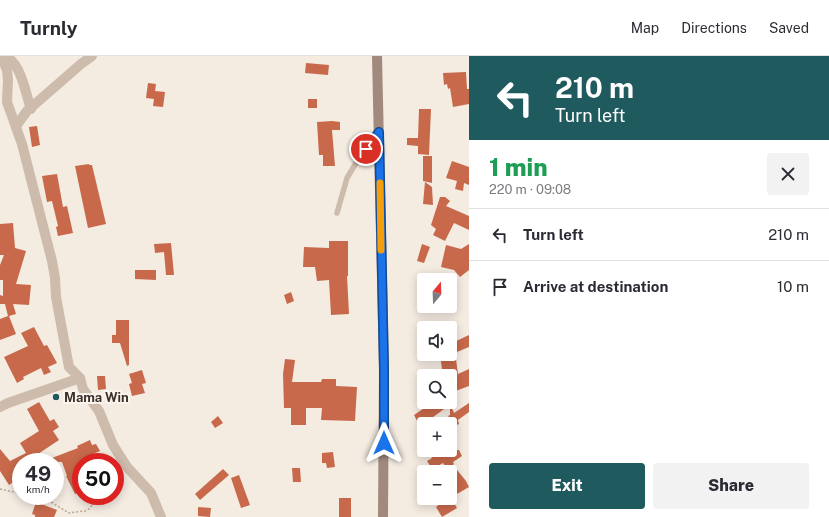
<!DOCTYPE html>
<html lang="en">
<head>
<meta charset="utf-8">
<style>
  body { margin:0; font-family:"Public Sans",sans-serif; background:#f2f2f3; color:#2b2b33; height:100vh; display:flex; flex-direction:column; font-size:15px; white-space:nowrap }
  * { box-sizing:border-box; margin:0 }
  p { font-size:13px; color:#7c7c81 }
  .icon { flex:none; width:22px; height:22px; fill:none; stroke:currentColor; stroke-width:2; stroke-linecap:round; stroke-linejoin:round }
  .map { position:relative; flex:1; overflow:hidden }
  .sheet { display:flex; flex-direction:column; background:#fff; width:360px }
  .sheet>* { flex:none }
  .banner { background:#1f5a5e; color:#fff; overflow:hidden }
  .needle { width:26px; rotate:19deg }
  .tools { position:absolute; left:417px; top:217px; display:grid; gap:8px }
  .tools a { display:grid; place-items:center; width:40px; height:40px; border-radius:4px; background:#fff; box-shadow:0 2px 10px #0003; font-size:20px }
  .speed { position:absolute; left:12px; top:397px; display:flex; gap:8px; font-size:20px; font-weight:700; text-align:center }
  .speed>* { display:grid; place-content:center; width:52px; height:52px; border-radius:50%; background:#fff; box-shadow:0 2px 10px #0003; line-height:1 }
  .speed small { font-size:10px; font-weight:400 }
  .speed .limit { border:6px solid #d22; background:#fff; color:#111 }
  .pin { position:absolute; display:grid; place-items:center; width:34px; height:34px; color:#fff; margin:-17px; border:2px solid #fff; border-radius:50%; box-shadow:0 1px 4px #0007 }
  .me { position:absolute; width:44px; margin:-22px; rotate:0deg; stroke-linejoin:round; filter:drop-shadow(0 0 3px #0008) }
  .turn { display:flex; align-items:center; gap:14px; height:84px; padding:0 20px; font-size:18px }
  .turn .icon { width:52px; height:52px; stroke-width:2.5 }
  .turn b { display:block; font-size:28px; line-height:34px }
  .round { display:grid; place-items:center; flex:none; width:42px; height:42px; border-radius:4px; background:#f2f2f3 }
  .headline { display:flex; align-items:center; justify-content:space-between; height:68px; padding:0 20px }
  h1 { font-size:24px; font-weight:800; line-height:30px; color:#1e9e55 }
  .button { display:flex; gap:8px; margin-top:auto; padding:8px 20px }
  .button a { flex:1; height:46px; border-radius:4px; background:#1f5a5e; color:#fff; font-size:16px; font-weight:800; line-height:46px; text-align:center }
  .button a+a { background:#f2f2f3; color:#2b2b33 }
  ul { padding:0; list-style:none }
  li { display:flex; align-items:center; gap:12px; height:52px; padding:0 20px; border-top:1px solid #e1e1e2 }
  li div { flex:1 }
  li b { display:block; font-size:15px }
  li em { font-style:normal }
  header { display:flex; align-items:center; gap:24px; box-sizing:border-box; height:56px; padding:0 20px; background:#fff; border-bottom:1px solid #e1e1e2 }
  header strong { font-size:19px }
  nav { display:flex; gap:22px; margin-inline-start:auto; font-size:14px }
  main { display:flex; flex:1; min-height:0 }
  .map>svg:first-child { display:block }
</style>
</head>
<body>
<header>
<strong>Turnly</strong>
<nav><a>Map</a><a>Directions</a><a>Saved</a></nav>
</header>
<main>
<div class="map">
<svg width="469" height="461" viewBox="0 0 469 461">
  <rect width="100%" height="100%" fill="#f4ebe1"/>
  <g fill="#c8694b">
    <path d="M306,7l23,2 -1,10 -23,-2z"/>
    <path d="M466,16l1,17h2v15l-16,3 -3,-19 -2,1 -1,-5 -3,1 -1,-12z"/>
    <path d="M148,27l8,1 -1,7 10,1 -2,15 -10,-1 1,-7 -8,-1z"/>
    <rect x="308" y="43" width="9" height="9"/>
    <path d="M419,53h12l-2,46 -11,-1v-8l-11,-1v-7h11z"/>
    <path d="M332,65l8,1v8h-8l3,36h-12v-11h-4l-2,-33z"/>
    <path d="M37,70l3,19 -8,2 -3,-20z"/>
    <path d="M423,100h9v27l-9,-2z"/>
    <path d="M452,105l17,6v18l-5,-2 -1,8 -8,-2 2,-8 -11,-3z"/>
    <path d="M89,108v1h3l14,59 -18,4 -13,-62z"/>
    <path d="M57,118l6,33 4,-1 6,27 -15,3 -2,-9 2,-1 -6,-25 -5,1 -5,-26z"/>
    <path d="M425,126l7,5 1,18 -10,-1z"/>
    <path d="M440,141h5l5,4 -4,5 23,10v14l-15,-7 -9,18 -12,-6 3,-6 -5,-4z"/>
    <path d="M13,167l2,25 11,3 -10,33 15,1 -2,20 -16,-1 3,10 -7,2 7,18 -16,6v-21l8,-3 -3,-12h-5v-9l3,1v-16h-3v-15l4,-10h-4v-31z"/>
    <path d="M329,185h19v35h-1l2,38 -18,1 -2,-35 -12,1 -2,-14h-12l1,-20 25,1z"/>
    <path d="M171,187l3,32h-8l-2,-23 -9,1 -1,-9z"/>
    <path d="M422,188l8,3 -6,16 -7,-2z"/>
    <path d="M469,188v26l-9,7 -6,-7 -13,-3 5,-22 15,4z"/>
    <path d="M135,214h21v10l-21,-1z"/>
    <path d="M291,236l3,9 -7,3 -3,-9z"/>
    <path d="M116,264h13v45l-2,1 -7,-23h-8v-8h4z"/>
    <path d="M34,271l10,19 3,-1 10,18 -9,4 3,5 -7,3 -3,-7 -18,9 1,2 -7,4 -13,-26 24,-11 -7,-13z"/>
    <path d="M469,279v12l-17,7 -2,-5v-5z"/>
    <path d="M285,303l10,1 -3,22h29l1,-3h14v7l21,1 -2,34 -34,-1 1,-12h-16v17h-15v-17h-7l-1,-34z"/>
    <path d="M456,303l2,15 11,-5v17l-19,7v-19l-5,1v-6l-3,1 -1,-9z"/>
    <path d="M142,314l4,13 -4,1 3,9 -13,3 -3,-12 3,-1 -3,-9z"/>
    <path d="M97,320h8l1,13 -8,1z"/>
    <path d="M39,346l11,19 4,-2 5,8 -6,4 6,9 -33,22h-5v3l-3,2 3,7v3l-12,8 -9,-14v-22l10,12 16,-8 -6,-10 19,-12 -12,-22z"/>
    <path d="M433,346h11l3,5 -25,18 -5,-4 -3,-6z"/>
    <path d="M469,347v9l-11,8 1,4 -9,4v-9l-2,-3 2,-1v-11l4,9z"/>
    <path d="M218,360l5,7 -8,5 -4,-6z"/>
    <path d="M90,384l2,5 4,-1 4,7 -7,3 2,4 -7,4h-7v29l-6,3 -9,-18h1l-5,-14 -18,-1 34,-13 -1,-2z"/>
    <path d="M428,394h31l3,6 -9,6 1,2 -1,1 13,16 3,6 -19,11v-26l-7,-9 -11,6 -5,-8 5,-3z"/>
    <path d="M333,396l2,15 -8,1 -1,-5h-4v-10z"/>
    <path d="M292,412h8l1,14h-8z"/>
    <path d="M223,413l6,6 -29,25 -5,-6z"/>
    <path d="M239,419l11,30 -9,3 -10,-30z"/>
    <rect x="339" y="442" width="12" height="19"/>
    <path d="M439,442h12l6,10 -15,9 -6,-10 5,-4z"/>
    <path d="M36,446l21,8 -3,7h-19v-2l-3,-1z"/>
    <path d="M198,451l13,1 -1,9 -12,-1z"/>
  </g>
  <g fill="none" stroke-linecap="round" stroke-linejoin="round">
    <g stroke="#b9a596" stroke-width="1.5" stroke-dasharray="2 2" stroke-linecap="butt">
      <path d="M0,433l18,4 3,-1"/>
      <path d="M41,440l28,17 16,-2 4,-2 4,-5 2,-8"/>
    </g>
    <path stroke="#cdbbac" stroke-width="5.5" d="M337,157l10,-35 12,-20 18,-24"/>
    <g stroke="#cdbbac" stroke-width="10">
      <path d="M1,0l6,14 1,10 -1,22 15,42 30,117 3,17 1,19 13,70 11,11 3,11 16,22 14,34 14,22 24,26 10,24"/>
      <path d="M6,0c16,10 19,36 25,53"/>
      <path d="M16,70l11,-15 54,-47 11,-8"/>
      <path d="M0,351l8,-4 72,-25"/>
    </g>
    <path stroke="#a18a7d" stroke-width="10" d="M377,0l7,313 -1,148"/>
  </g>
  <g fill="none" stroke-linecap="round" stroke-linejoin="round">
    <g stroke="#114b97" stroke-width="10">
      <path id="route" d="M366,93l13,-17 5,237v74"/>
    </g>
    <use href="#route" stroke="#1a73e8" stroke-width="7"/>
    <path stroke="#f59e0b" stroke-width="7" d="M380,127l1,67"/>
  </g>
  <circle fill="#1f5a5e" stroke="#fbf5ee" stroke-width="1.5" cx="56" cy="341" r="4"/>
  <g text-anchor="middle" stroke-width="4" stroke-linejoin="round" paint-order="stroke">
    <g font-size="13" font-weight="bold" fill="#3b302b" stroke="#fbf5ee" text-anchor="start">
      <text x="64" y="346">Mama Win</text>
    </g>
  </g>
</svg>
<div class="tools">
<a><svg class="needle" viewBox="-14 -14 28 28"><path d="M0-13l5 13h-10z" fill="#e53935"/><path d="M0 13l5-13h-10z" fill="#7c7c81"/></svg></a>
<a><svg class="icon" aria-label="sound" viewBox="0 0 24 24"><path d="M4 9h4l5-4v14l-5-4H4zM17 9q2 3 0 6"/></svg></a>
<a><svg class="icon" aria-label="search" viewBox="0 0 24 24"><circle cx="10" cy="10" r="6"/><path d="M15 15l6 6"/></svg></a>
<a>+</a>
<a>−</a>
</div>
<div class="speed"><div>49<small>km/h</small></div><div class="limit">50</div></div>
<div class="pin" style="left:366px;top:93px;background:#d93025"><svg class="icon" aria-label="arrive" viewBox="0 0 24 24"><path d="M6 21V4h12l-3 4 3 4H6"/></svg></div>
<svg class="me" style="left:384px;top:387px" viewBox="-20 -20 40 40"><path d="M0-17L14 15 0 8-14 15z" fill="#1a73e8" stroke="#fff" stroke-width="4"/></svg>
</div>
<section class="sheet">
<div class="banner">
<div class="turn"><svg class="icon" aria-label="left" viewBox="0 0 24 24"><path d="M17 20v-9H6M10 6l-5 5 5 5"/></svg><div><b>210 m</b>Turn left</div></div>
</div>
<div class="headline"><div><h1>1 min</h1><p>220 m · 09:08</p></div><a class="round"><svg class="icon" aria-label="close" viewBox="0 0 24 24"><path d="M6 6l12 12M18 6L6 18"/></svg></a></div>
<ul>
<li><svg class="icon" aria-label="left" viewBox="0 0 24 24"><path d="M17 20v-9H6M10 6l-5 5 5 5"/></svg><div><b>Turn left</b></div><em>210 m</em></li>
<li><svg class="icon" aria-label="arrive" viewBox="0 0 24 24"><path d="M6 21V4h12l-3 4 3 4H6"/></svg><div><b>Arrive at destination</b></div><em>10 m</em></li>
</ul>
<div class="button"><a>Exit</a><a>Share</a></div>
</section>
</main>
</body>
</html>
